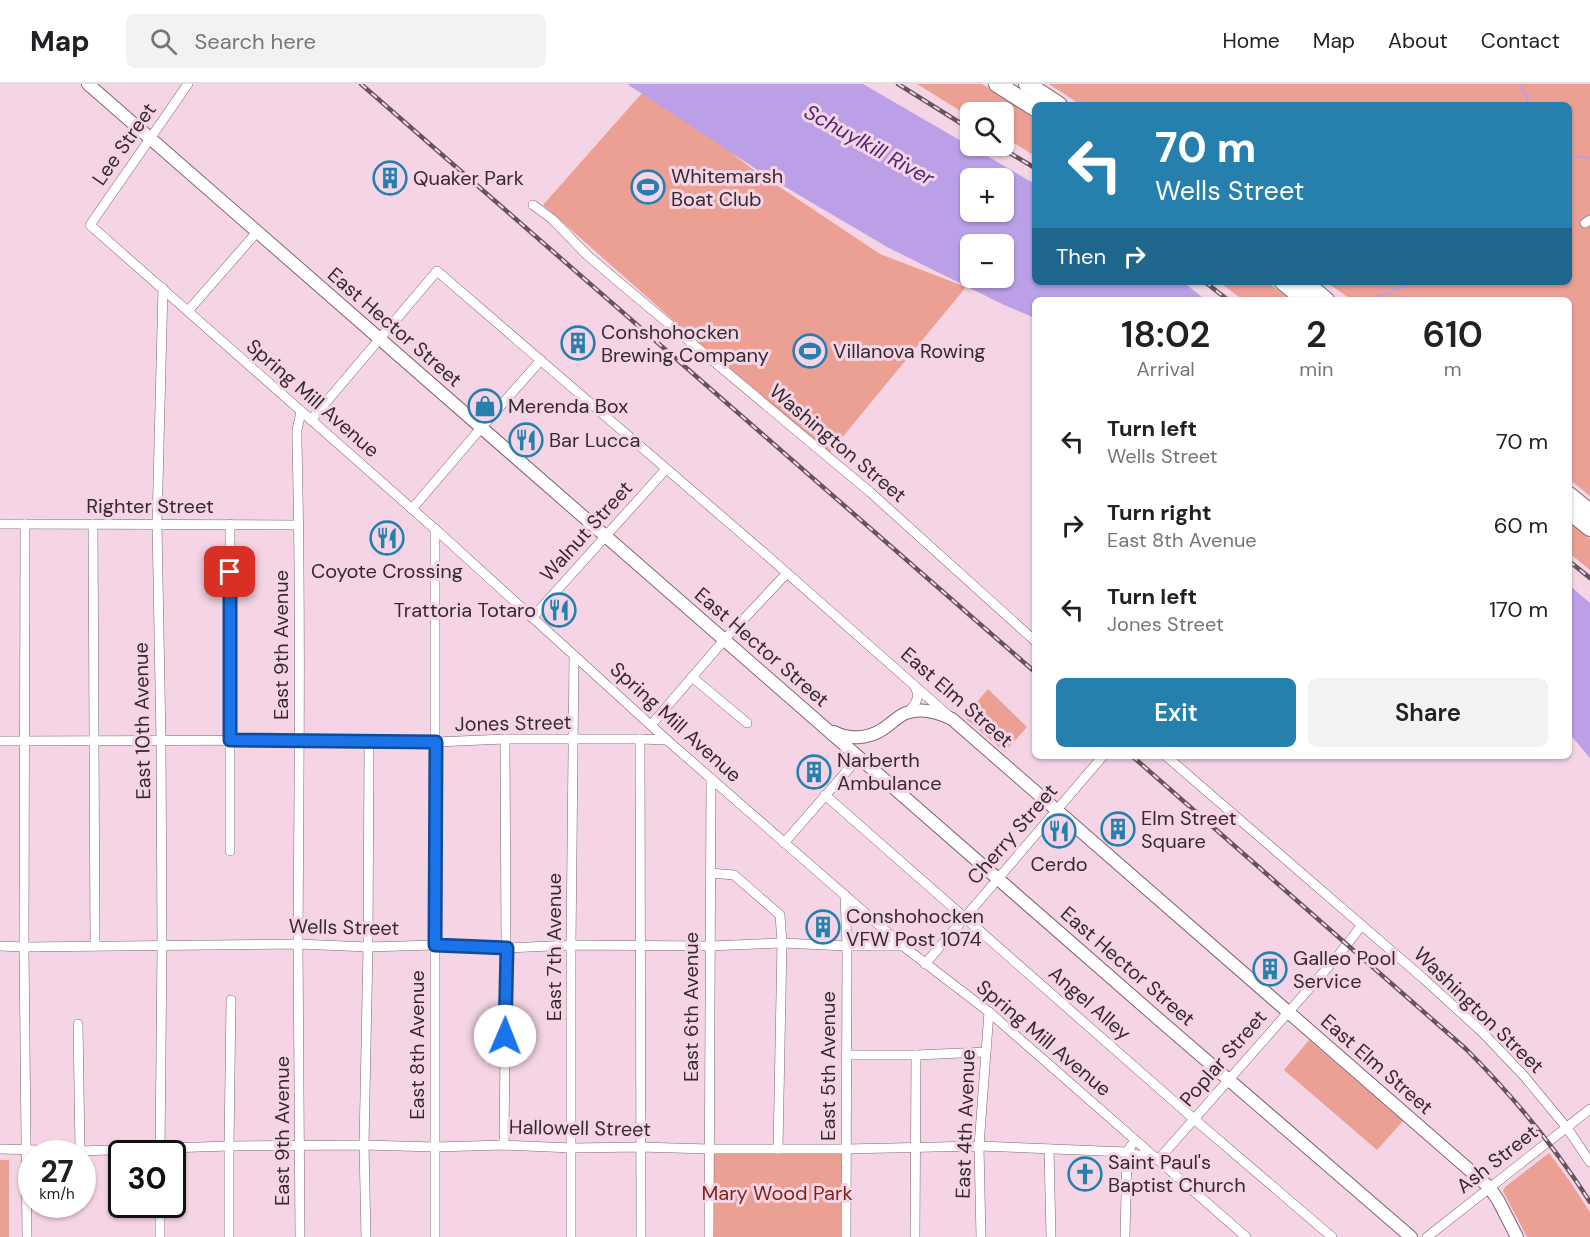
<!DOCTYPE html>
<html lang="en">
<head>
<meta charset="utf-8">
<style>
  body { margin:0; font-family:"DM Sans",sans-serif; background:#f2f2f2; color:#202124; height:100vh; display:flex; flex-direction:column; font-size:22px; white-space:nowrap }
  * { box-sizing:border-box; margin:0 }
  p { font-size:20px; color:#757577 }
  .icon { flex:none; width:33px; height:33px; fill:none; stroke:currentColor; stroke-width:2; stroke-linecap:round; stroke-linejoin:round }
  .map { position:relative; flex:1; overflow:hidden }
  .panel { position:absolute; left:1032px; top:213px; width:540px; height:462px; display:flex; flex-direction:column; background:#fff; border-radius:9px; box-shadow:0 2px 4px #0004 }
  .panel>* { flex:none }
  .guide { position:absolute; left:1032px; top:18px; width:540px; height:183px; border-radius:9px; box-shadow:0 2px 4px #0004; background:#2680ae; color:#fff; overflow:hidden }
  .tools { position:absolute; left:960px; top:18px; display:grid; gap:12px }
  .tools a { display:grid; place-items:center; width:54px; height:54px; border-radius:9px; background:#fff; box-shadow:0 2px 4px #0004; font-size:30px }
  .speed { position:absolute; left:18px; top:1056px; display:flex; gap:12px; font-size:30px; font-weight:700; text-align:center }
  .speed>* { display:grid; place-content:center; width:78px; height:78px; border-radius:50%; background:#fff; box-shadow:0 2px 4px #0004; line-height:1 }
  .speed small { font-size:15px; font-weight:400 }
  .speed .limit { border:3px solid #111; border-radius:9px; background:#fff; color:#111 }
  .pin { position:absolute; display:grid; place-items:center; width:51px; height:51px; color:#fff; margin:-26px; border-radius:12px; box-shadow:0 3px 9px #0006 }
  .me { position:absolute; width:66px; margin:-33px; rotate:1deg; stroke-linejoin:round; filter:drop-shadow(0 0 4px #0008) }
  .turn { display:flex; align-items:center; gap:21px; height:126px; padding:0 24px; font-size:27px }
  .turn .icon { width:78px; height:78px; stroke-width:2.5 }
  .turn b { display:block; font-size:42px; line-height:51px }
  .then { display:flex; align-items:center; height:57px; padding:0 24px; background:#0003; gap:12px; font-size:22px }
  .eta { display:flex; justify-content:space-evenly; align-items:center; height:102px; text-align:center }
  .eta b { font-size:36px; font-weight:600; line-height:42px }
  .button { display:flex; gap:12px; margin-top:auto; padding:12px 24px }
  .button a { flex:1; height:69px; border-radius:9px; background:#2680ae; color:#fff; font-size:24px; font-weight:600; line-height:69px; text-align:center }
  .button a+a { background:#f2f2f2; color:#202124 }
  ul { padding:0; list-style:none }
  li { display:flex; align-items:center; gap:18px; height:84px; padding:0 24px }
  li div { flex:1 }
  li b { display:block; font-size:22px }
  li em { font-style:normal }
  header { display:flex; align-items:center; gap:36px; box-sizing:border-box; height:84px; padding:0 30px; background:#fff; border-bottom:2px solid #e0e0e0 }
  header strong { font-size:28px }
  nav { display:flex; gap:33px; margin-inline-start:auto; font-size:21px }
  .search { width:420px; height:54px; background:#f2f2f2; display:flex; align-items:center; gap:15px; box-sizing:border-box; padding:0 21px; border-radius:9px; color:#757577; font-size:22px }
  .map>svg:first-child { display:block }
</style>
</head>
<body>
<header>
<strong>Map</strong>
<div class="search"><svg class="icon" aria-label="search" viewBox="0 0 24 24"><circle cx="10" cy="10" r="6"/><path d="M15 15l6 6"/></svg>Search here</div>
<nav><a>Home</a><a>Map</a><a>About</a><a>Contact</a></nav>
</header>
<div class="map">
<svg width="1590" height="1153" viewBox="0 0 1590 1153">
  <rect width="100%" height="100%" fill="#f5d5e5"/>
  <g fill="#eca094">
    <path d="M917,0h65l53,33v39l-31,-19v-25h-34v5z"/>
    <path d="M1049,0h541v412l-21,-17v-179h-217l-26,-18h243v-177h-488z"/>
    <path d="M642,9l73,47 36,28 129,86 86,33 -139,169 -59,-49 -122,-111 -103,-91z"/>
    <path d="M1219,198h48l24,18h-48z"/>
    <path d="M1569,437l21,18v31l-21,-17z"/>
    <path d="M988,605l39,38 -22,25 -41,-35z"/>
    <path d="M1309,956l94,81 -26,29 -93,-80z"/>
    <rect x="709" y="1065" width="137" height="88"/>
    <path d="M1549,1069l20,27 21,32v25h-63l-24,-46 2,-4z"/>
    <rect x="0" y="1076" width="9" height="77"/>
  </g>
  <g fill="#bba0e7" fill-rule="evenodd">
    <path d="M627,0h236l172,100v98h148l23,18h-171v18l-31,-13 -117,-58 -122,-72zM970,94h34v34h-34zM970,160h34v34h-34z"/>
    <path d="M1569,501l21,18v155l-21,-25z"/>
  </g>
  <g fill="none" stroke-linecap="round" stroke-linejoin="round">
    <g stroke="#bba0e7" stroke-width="2">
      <path d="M1519,0l9,13 -3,8"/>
      <path d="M1569,72l21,2"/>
      <path d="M1371,216l35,-15 3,-3"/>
    </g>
    <g stroke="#806473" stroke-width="10">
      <g id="minor">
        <path d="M188,0l-98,141 354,312 223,203 236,206 86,66 257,225"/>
        <path d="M533,121l19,14 35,36 40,34 243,203 165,149"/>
        <path d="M1585,139l5,-3"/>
        <path d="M188,227l69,-79"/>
        <path d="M311,336l126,-149 326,281 186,164"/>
        <path d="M412,425l69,-81 60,-68"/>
        <path d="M0,440l299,1"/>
        <path d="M25,440l-1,423 3,290"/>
        <path d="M93,440l2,422"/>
        <path d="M230,440v327"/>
        <path d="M435,445v708"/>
        <path d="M532,534l134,-149"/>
        <path d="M692,593l55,46"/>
        <path d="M908,628c7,-7 13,-15 7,-25"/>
        <path d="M651,641l73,-85 63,-67"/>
        <path d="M640,655l1,498"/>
        <path d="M0,657l300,-1 136,2 69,-3h135l27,1"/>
        <path d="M1166,672l258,223 59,54 41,43 43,52 23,34"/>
        <path d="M825,711l369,324 138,118"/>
        <path d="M784,759l75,-86"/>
        <path d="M711,789l23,2 46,40 2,28 -4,206"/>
        <path d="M845,811l2,51 -1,291"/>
        <path d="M0,862l24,1 274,-3 70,3 67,-2 71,3 65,-3 138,1 73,-3 65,3h56"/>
        <path d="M925,880l178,-208"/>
        <path d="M78,940l2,127"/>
        <path d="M846,971h70l69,-3"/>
        <path d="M504,1061l2,-197 -1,-209"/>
        <path d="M0,1065l80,2 149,-5 135,-1 71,2 69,-2 68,3 68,-1 69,2h137l133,-3 148,6 31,8 179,-203 25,-32"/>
        <path d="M1049,1065l2,88"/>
        <path d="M160,1070l2,-208 -1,-205 -4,-217 6,-236"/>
        <path d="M160,1153v-33"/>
        <path d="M229,1153v-91l2,-146"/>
        <path d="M300,1153c0,-98 -2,-197 -2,-295 1,-167 3,-333 -1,-500v-12l4,-18"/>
        <path d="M366,1153l-2,-92 4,-198 1,-206"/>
        <path d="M571,1153v-292l3,-289"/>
        <path d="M709,1153l2,-459"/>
        <path d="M915,1153l1,-182"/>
        <path d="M981,1153l-2,-91 10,-134"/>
        <path d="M1125,1153l2,-85 8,-12"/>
        <path d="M1427,1153l163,-128"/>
      </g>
    </g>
    <g stroke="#806473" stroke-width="14">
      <g id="secondary">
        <path d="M88,0l1075,939 248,214"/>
        <path d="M834,648c15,8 34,7 49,-3 8,-5 15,-13 23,-16 16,-6 32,-1 46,6l537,468 9,13 19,37"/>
      </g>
    </g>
    <g stroke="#806473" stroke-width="18">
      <g id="motorway">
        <path d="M997,0l38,24"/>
        <path d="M1027,0l32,21"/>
        <path d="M1283,198l22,18"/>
        <path d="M1304,198l22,18"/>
        <path d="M1569,411l21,17"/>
        <path d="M1569,427l21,17"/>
      </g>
    </g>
    <use href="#minor" stroke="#fff" stroke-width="9"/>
    <use href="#secondary" stroke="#fff" stroke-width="12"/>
    <use href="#motorway" stroke="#fff" stroke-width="16"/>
    <g stroke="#64545c" stroke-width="4.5">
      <g id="rail">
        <path d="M361,0l674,588"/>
        <path d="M898,0l72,45"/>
        <path d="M998,62l37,22"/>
        <path d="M1205,198l23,18"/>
        <path d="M1569,477l21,17"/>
        <path d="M1132,672l334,293c47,47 88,97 124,153"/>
      </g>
    </g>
    <use href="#rail" stroke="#f5d5e5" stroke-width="2" stroke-dasharray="7" stroke-linecap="butt"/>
  </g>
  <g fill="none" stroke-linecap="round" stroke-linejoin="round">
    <g stroke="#114b97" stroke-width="15">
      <path id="route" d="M230,488v168l206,2 -1,203 72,3 -2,88"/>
    </g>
    <use href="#route" stroke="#1a73e8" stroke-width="10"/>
  </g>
  <defs>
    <g id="building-ring" transform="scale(1.725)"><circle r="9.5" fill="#f5d5e5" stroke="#2680ae" stroke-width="1.5"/><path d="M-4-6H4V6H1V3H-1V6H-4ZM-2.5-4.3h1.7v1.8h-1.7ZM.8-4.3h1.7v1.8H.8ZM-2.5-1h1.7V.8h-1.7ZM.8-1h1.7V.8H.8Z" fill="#2680ae"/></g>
    <g id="stadium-ring" transform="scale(1.725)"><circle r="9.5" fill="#f5d5e5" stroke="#2680ae" stroke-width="1.5"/><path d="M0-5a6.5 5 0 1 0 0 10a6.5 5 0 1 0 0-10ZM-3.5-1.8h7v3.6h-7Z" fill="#2680ae"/></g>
    <g id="shop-ring" transform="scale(1.725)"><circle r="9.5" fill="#f5d5e5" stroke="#2680ae" stroke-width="1.5"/><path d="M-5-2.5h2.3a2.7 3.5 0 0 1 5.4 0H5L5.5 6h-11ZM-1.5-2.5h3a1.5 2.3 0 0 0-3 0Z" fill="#2680ae"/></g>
    <g id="restaurant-ring" transform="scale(1.725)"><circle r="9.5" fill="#f5d5e5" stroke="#2680ae" stroke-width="1.5"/><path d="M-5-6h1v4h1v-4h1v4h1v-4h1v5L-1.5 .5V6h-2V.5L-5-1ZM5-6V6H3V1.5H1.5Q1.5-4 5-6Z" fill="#2680ae"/></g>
    <g id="church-ring" transform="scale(1.725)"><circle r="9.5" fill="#f5d5e5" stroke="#2680ae" stroke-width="1.5"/><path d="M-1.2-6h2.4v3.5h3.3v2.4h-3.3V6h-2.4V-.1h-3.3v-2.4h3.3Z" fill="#2680ae"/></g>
  </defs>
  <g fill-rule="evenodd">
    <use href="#building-ring" x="390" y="94"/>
    <use href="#stadium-ring" x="648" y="103"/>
    <use href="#building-ring" x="578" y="259"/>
    <use href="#stadium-ring" x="810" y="267"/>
    <use href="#shop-ring" x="485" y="322"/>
    <use href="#restaurant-ring" x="526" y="356"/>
    <use href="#restaurant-ring" x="387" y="454"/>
    <use href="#restaurant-ring" x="559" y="526"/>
    <use href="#building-ring" x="814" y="688"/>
    <use href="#building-ring" x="1118" y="745"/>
    <use href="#restaurant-ring" x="1059" y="747"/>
    <use href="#building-ring" x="823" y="843"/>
    <use href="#building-ring" x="1270" y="885"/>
    <use href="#church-ring" x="1085" y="1090"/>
  </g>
  <g text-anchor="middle" stroke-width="6" stroke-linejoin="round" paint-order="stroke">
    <g font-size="20" fill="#362a30" stroke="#f5d5e5">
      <text transform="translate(124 60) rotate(-55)" y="7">Lee Street</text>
      <text transform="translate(395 243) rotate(41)" y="7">East Hector Street</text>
      <text transform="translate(313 314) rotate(41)" y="7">Spring Mill Avenue</text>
      <text transform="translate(838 359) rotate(40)" y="7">Washington Street</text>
      <text x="150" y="429">Righter Street</text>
      <text transform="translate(586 447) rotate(-48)" y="7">Walnut Street</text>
      <text transform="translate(281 561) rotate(-90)" y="7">East 9th Avenue</text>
      <text transform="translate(762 563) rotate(41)" y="7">East Hector Street</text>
      <text transform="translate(957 613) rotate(41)" y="7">East Elm Street</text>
      <text transform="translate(142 637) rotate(-91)" y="7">East 10th Avenue</text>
      <text transform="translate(676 638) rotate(42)" y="7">Spring Mill Avenue</text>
      <text transform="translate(513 639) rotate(-1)" y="7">Jones Street</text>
      <text transform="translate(1012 750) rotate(-49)" y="7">Cherry Street</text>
      <text transform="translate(344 843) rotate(1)" y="7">Wells Street</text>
      <text transform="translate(554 863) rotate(-90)" y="7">East 7th Avenue</text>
      <text transform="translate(1128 882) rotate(41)" y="7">East Hector Street</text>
      <text transform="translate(1090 919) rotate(41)" y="7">Angel Alley</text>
      <text transform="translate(691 923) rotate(-90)" y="7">East 6th Avenue</text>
      <text transform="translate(1479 926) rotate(44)" y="7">Washington Street</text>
      <text transform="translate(1044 954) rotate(40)" y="7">Spring Mill Avenue</text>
      <text transform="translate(417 961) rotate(-90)" y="7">East 8th Avenue</text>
      <text transform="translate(1223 974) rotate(-49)" y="7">Poplar Street</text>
      <text transform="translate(1377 980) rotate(41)" y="7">East Elm Street</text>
      <text transform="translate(828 982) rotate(-90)" y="7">East 5th Avenue</text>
      <text transform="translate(965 1040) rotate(-88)" y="7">East 4th Avenue</text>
      <text transform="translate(580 1044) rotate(1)" y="7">Hallowell Street</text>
      <text transform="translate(282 1047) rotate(-90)" y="7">East 9th Avenue</text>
      <text transform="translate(1497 1075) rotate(-38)" y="7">Ash Street</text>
    </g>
    <g font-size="20" fill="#362a30" stroke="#f5d5e5" text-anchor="start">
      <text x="671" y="99">Whitemarsh<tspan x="671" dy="23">Boat Club</tspan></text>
      <text x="413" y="101">Quaker Park</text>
      <text x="601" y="255">Conshohocken<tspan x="601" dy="23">Brewing Company</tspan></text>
      <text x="833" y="274">Villanova Rowing</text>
      <text x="508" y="329">Merenda Box</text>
      <text x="549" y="363">Bar Lucca</text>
      <text x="387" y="494" text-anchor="middle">Coyote Crossing</text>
      <text x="536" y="533" text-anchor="end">Trattoria Totaro</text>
      <text x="837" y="683">Narberth<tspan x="837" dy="23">Ambulance</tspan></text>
      <text x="1141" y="741">Elm Street<tspan x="1141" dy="23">Square</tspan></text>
      <text x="1059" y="787" text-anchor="middle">Cerdo</text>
      <text x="846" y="839">Conshohocken<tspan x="846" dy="23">VFW Post 1074</tspan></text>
      <text x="1293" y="881">Galleo Pool<tspan x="1293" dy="23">Service</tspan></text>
      <text x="1108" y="1085">Saint Paul's<tspan x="1108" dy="23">Baptist Church</tspan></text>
    </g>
    <g font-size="20" fill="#832218" stroke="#f5d5e5">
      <text x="777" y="1116">Mary Wood Park</text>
    </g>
    <g font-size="21" font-style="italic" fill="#4c2576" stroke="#f5d5e5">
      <text transform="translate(869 61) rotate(29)" y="7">Schuylkill River</text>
    </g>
  </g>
</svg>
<div class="tools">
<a><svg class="icon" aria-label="search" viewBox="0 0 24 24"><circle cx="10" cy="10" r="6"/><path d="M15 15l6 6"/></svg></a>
<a>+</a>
<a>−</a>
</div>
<div class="speed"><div>27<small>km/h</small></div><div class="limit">30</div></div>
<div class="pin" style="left:230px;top:488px;background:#d93025"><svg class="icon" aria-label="arrive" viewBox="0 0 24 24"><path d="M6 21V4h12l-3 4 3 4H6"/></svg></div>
<svg class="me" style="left:505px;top:952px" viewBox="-20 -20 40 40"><circle r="19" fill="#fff"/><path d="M0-13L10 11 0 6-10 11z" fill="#1a73e8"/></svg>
<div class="guide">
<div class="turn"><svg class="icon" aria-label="left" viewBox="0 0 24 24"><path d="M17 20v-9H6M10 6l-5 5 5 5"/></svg><div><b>70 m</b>Wells Street</div></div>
<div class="then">Then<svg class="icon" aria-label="right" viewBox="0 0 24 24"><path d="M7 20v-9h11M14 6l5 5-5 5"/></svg></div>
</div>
<section class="panel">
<div class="eta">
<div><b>18:02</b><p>Arrival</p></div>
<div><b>2</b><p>min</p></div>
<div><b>610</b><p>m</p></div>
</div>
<ul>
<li><svg class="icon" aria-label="left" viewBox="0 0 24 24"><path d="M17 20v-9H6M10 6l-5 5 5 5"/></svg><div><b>Turn left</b><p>Wells Street</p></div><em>70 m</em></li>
<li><svg class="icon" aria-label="right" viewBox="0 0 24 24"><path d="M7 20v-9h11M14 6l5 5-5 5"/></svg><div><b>Turn right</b><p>East 8th Avenue</p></div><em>60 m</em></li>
<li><svg class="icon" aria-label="left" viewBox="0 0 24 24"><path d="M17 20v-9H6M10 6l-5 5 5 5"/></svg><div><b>Turn left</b><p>Jones Street</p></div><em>170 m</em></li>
</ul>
<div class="button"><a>Exit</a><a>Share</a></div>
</section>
</div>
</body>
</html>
